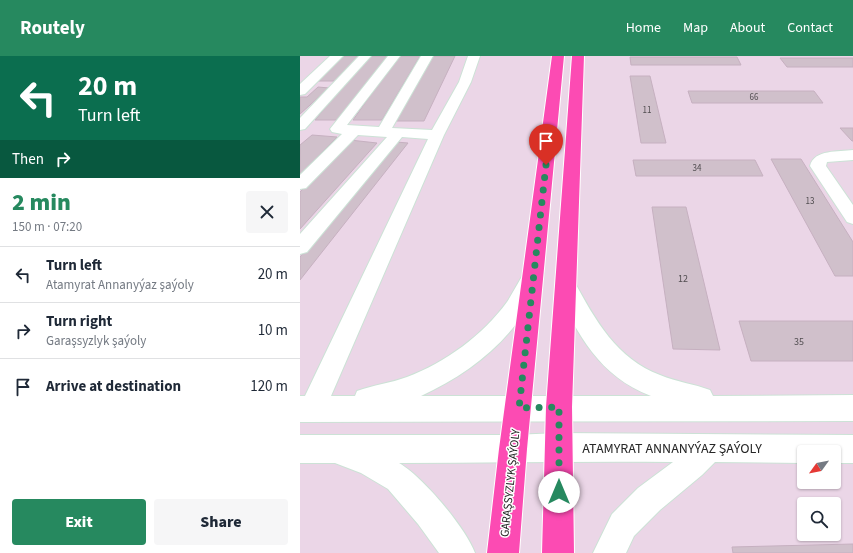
<!DOCTYPE html>
<html lang="en">
<head>
<meta charset="utf-8">
<style>
  body { margin:0; font-family:"Source Sans 3",sans-serif; background:#f6f6f7; color:#1f2937; height:100vh; display:flex; flex-direction:column; font-size:15px; white-space:nowrap }
  * { box-sizing:border-box; margin:0 }
  p { font-size:13px; color:#747a83 }
  .icon { flex:none; width:22px; height:22px; fill:none; stroke:currentColor; stroke-width:2; stroke-linecap:round; stroke-linejoin:round }
  .map { position:relative; flex:1; overflow:hidden }
  .side { display:flex; flex-direction:column; background:#fff; width:300px }
  .side>* { flex:none }
  .hud { background:#0b6e4f; color:#fff; overflow:hidden }
  .needle { width:26px; rotate:237deg }
  .buttons { position:absolute; left:497px; top:389px; display:grid; gap:8px }
  .buttons a { display:grid; place-items:center; width:44px; height:44px; border-radius:4px; background:#fff; box-shadow:0 1px 3px #0004; font-size:20px }
  .pin { position:absolute; display:grid; place-items:center; width:34px; height:34px; color:#fff; margin:-41px -17px; border-radius:50% 50% 50% 0; rotate:-45deg; box-shadow:0 0 4px #0007 }
  .pin .icon { rotate:45deg }
  .me { position:absolute; width:44px; margin:-22px; rotate:0deg; stroke-linejoin:round; filter:drop-shadow(0 0 3px #0008) }
  .turn { display:flex; align-items:center; gap:14px; height:84px; padding:0 12px; font-size:18px }
  .turn .icon { width:52px; height:52px; stroke-width:2.5 }
  .turn b { display:block; font-size:28px; line-height:34px }
  .then { display:flex; align-items:center; height:38px; padding:0 12px; background:#0003; gap:8px; font-size:15px }
  .round { display:grid; place-items:center; flex:none; width:42px; height:42px; border-radius:4px; background:#f6f6f7 }
  .summary { display:flex; align-items:center; justify-content:space-between; height:68px; padding:0 12px }
  h1 { font-size:24px; font-weight:800; line-height:30px; color:#26895f }
  .primary-button { display:flex; gap:8px; margin-top:auto; padding:8px 12px }
  .primary-button a { flex:1; height:46px; border-radius:4px; background:#26895f; color:#fff; font-size:16px; font-weight:800; line-height:46px; text-align:center }
  .primary-button a+a { background:#f6f6f7; color:#1f2937 }
  ul { padding:0; list-style:none }
  li { display:flex; align-items:center; gap:12px; height:56px; padding:0 12px; border-top:1px solid #e0e1e3 }
  li div { flex:1 }
  li b { display:block; font-size:15px }
  li em { font-style:normal }
  header { display:flex; align-items:center; gap:24px; box-sizing:border-box; height:56px; padding:0 20px; background:#26895f; color:#fff }
  header strong { font-size:19px }
  nav { display:flex; gap:22px; margin-inline-start:auto; font-size:14px }
  main { display:flex; flex:1; min-height:0 }
  .map>svg:first-child { display:block }
</style>
</head>
<body>
<header>
<strong>Routely</strong>
<nav><a>Home</a><a>Map</a><a>About</a><a>Contact</a></nav>
</header>
<main>
<section class="side">
<div class="hud">
<div class="turn"><svg class="icon" aria-label="left" viewBox="0 0 24 24"><path d="M17 20v-9H6M10 6l-5 5 5 5"/></svg><div><b>20 m</b>Turn left</div></div>
<div class="then">Then<svg class="icon" aria-label="right" viewBox="0 0 24 24"><path d="M7 20v-9h11M14 6l5 5-5 5"/></svg></div>
</div>
<div class="summary"><div><h1>2 min</h1><p>150 m · 07:20</p></div><a class="round"><svg class="icon" aria-label="close" viewBox="0 0 24 24"><path d="M6 6l12 12M18 6L6 18"/></svg></a></div>
<ul>
<li><svg class="icon" aria-label="left" viewBox="0 0 24 24"><path d="M17 20v-9H6M10 6l-5 5 5 5"/></svg><div><b>Turn left</b><p>Atamyrat Annanyýaz şaýoly</p></div><em>20 m</em></li>
<li><svg class="icon" aria-label="right" viewBox="0 0 24 24"><path d="M7 20v-9h11M14 6l5 5-5 5"/></svg><div><b>Turn right</b><p>Garaşsyzlyk şaýoly</p></div><em>10 m</em></li>
<li><svg class="icon" aria-label="arrive" viewBox="0 0 24 24"><path d="M6 21V4h12l-3 4 3 4H6"/></svg><div><b>Arrive at destination</b></div><em>120 m</em></li>
</ul>
<div class="primary-button"><a>Exit</a><a>Share</a></div>
</section>
<div class="map">
<svg width="553" height="497" viewBox="0 0 553 497">
  <rect width="100%" height="100%" fill="#ebd6e7"/>
  <g fill="#d0c0cb" stroke="#c6b0c0">
    <path d="M40,0h21l-21,25h-22z"/>
    <path d="M68,0h22l-46,64h-29z"/>
    <path d="M98,0h22l-38,64h-29z"/>
    <path d="M132,0h23l-31,65h-29z"/>
    <path d="M330,1h107l4,8h-110z"/>
    <path d="M480,2h73v9h-66z"/>
    <path d="M330,20h20l16,67h-25z"/>
    <path d="M18,31l11,1 -29,26v-17h7z"/>
    <path d="M388,35h126l9,12h-131z"/>
    <path d="M540,72h13v13h-1z"/>
    <path d="M12,79l25,2 -37,37v-29z"/>
    <path d="M50,84l27,3 -77,86v-37z"/>
    <path d="M96,86l12,1 -108,137v-23z"/>
    <path d="M471,103h30l52,83v34h-18z"/>
    <path d="M333,104h122l8,16h-127z"/>
    <path d="M352,151h34l34,143 -47,-1z"/>
    <path d="M439,265h114v40h-102z"/>
    <path d="M553,488v9h-120l-1,-6z"/>
  </g>
  <g fill="none" stroke-linecap="round" stroke-linejoin="round">
    <g stroke="#cce2d6" stroke-width="2">
      <g id="minor">
        <path d="M30,0h13l-38,38 -5,1v-11z"/>
        <path d="M59,0h12l-66,73 -5,1v-12z"/>
        <path d="M88,0h12l-53,69 32,2 42,-71h12l-41,72 40,2 27,-48 9,-26h12l-9,26 -27,53 -113,261h24l2,-5c16,-6 34,-8 50,-14 38,-14 76,-42 100,-75 7,-11 13,-23 20,-34l7,-3 7,3 3,5c-7,13 -13,28 -21,41 -24,37 -63,64 -102,82h230c-52,-20 -73,-61 -96,-109l3,-6 8,-2 8,2c21,39 43,78 86,94 17,7 34,9 50,15l3,6 140,-1v26l-553,1v-26h5l123,-257 -26,-2 -95,115 -7,2v-20l87,-97 -29,-2 -52,53 -6,1v-14l42,-41 -10,-2 -2,-3z"/>
        <path d="M553,94v10l-26,2 -1,4 27,39v19l-6,-2 -37,-56c4,-17 29,-14 43,-16z"/>
        <path d="M259,377l294,2v28h-19v-11h-30v11l-89,-1 -13,13 -42,35 -26,26 -8,17h-33l19,-39 26,-26 35,-26c-92,-1 -183,1 -274,1 24,14 66,64 76,90h-36l-21,-29 -30,-35 -27,-16 -26,-10h-35v-28h213z"/>
      </g>
    </g>
    <g stroke="#fff" stroke-width="2">
      <g id="major">
        <path d="M252,0h12l-37,393 -8,104h-32l12,-104z"/>
        <path d="M272,0h12l-12,351 2,146h-32l4,-146z"/>
      </g>
    </g>
    <use href="#minor" fill="#fff" fill-rule="evenodd"/>
    <use href="#major" fill="#fc4bb3" fill-rule="evenodd"/>
  </g>
  <g fill="none" stroke-linecap="round" stroke-linejoin="round">
    <path stroke="#26895f" stroke-width="7" stroke-dasharray="0 12.6" d="M246,109l-27,243 40,-1v85"/>
  </g>
  <g text-anchor="middle" stroke-width="3" stroke-linejoin="round" paint-order="stroke">
    <g font-size="9" fill="#514d50">
      <text x="454" y="44">66</text>
      <text x="347" y="57">11</text>
      <text x="397" y="115">34</text>
      <text x="510" y="148">13</text>
    </g>
    <g font-size="10" fill="#514d50">
      <text x="383" y="226">12</text>
      <text x="499" y="289">35</text>
    </g>
    <g font-size="12" fill="#272727" stroke="#fff">
      <text transform="translate(210 427) rotate(-84)" y="4">GARAŞSYZLYK ŞAÝOLY</text>
    </g>
    <g font-size="14" fill="#272727" stroke="#fff">
      <text x="372" y="397">ATAMYRAT ANNANYÝAZ ŞAÝOLY</text>
    </g>
  </g>
</svg>
<div class="buttons">
<a><svg class="needle" viewBox="-14 -14 28 28"><path d="M0-13l5 13h-10z" fill="#e53935"/><path d="M0 13l5-13h-10z" fill="#747a83"/></svg></a>
<a><svg class="icon" aria-label="search" viewBox="0 0 24 24"><circle cx="10" cy="10" r="6"/><path d="M15 15l6 6"/></svg></a>
</div>
<div class="pin" style="left:246px;top:109px;background:#d93025"><svg class="icon" aria-label="arrive" viewBox="0 0 24 24"><path d="M6 21V4h12l-3 4 3 4H6"/></svg></div>
<svg class="me" style="left:259px;top:436px" viewBox="-20 -20 40 40"><circle r="19" fill="#fff"/><path d="M0-13L10 11 0 6-10 11z" fill="#26895f"/></svg>
</div>
</main>
</body>
</html>
